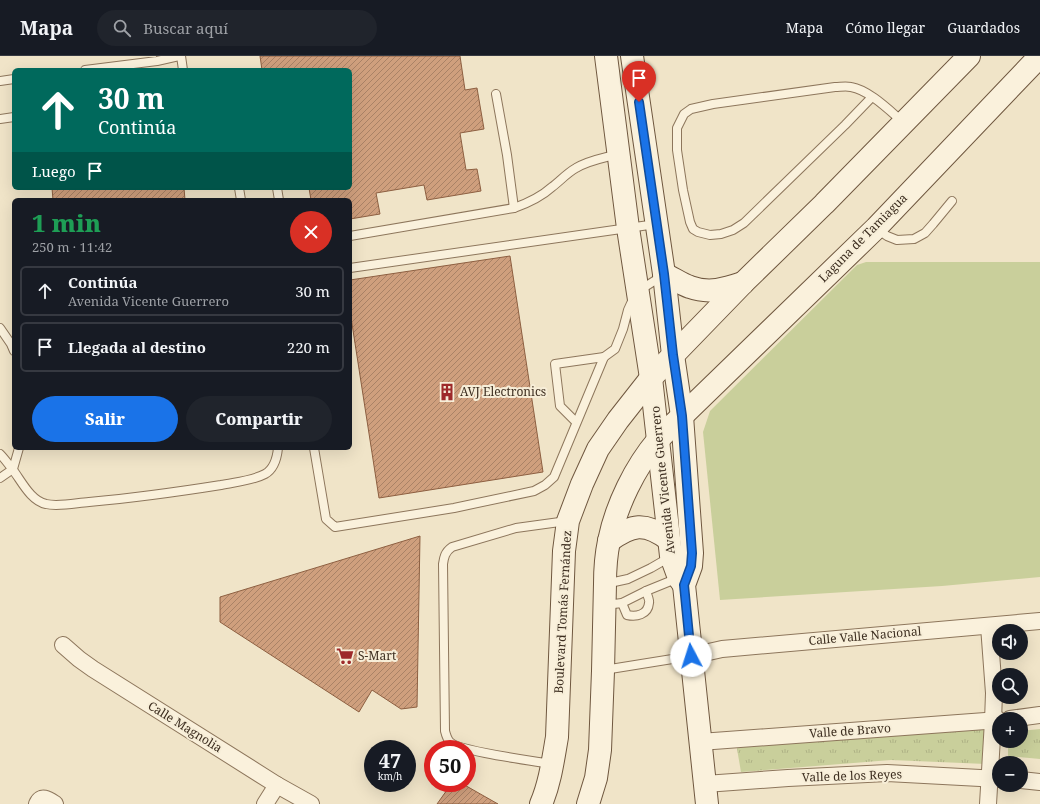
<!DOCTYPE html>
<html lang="es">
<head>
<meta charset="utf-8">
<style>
  body { margin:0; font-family:"Noto Serif",serif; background:#20242c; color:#f1f3f6; height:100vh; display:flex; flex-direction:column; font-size:15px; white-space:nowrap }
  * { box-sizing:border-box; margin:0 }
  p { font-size:13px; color:#9ea1a6 }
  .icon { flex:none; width:22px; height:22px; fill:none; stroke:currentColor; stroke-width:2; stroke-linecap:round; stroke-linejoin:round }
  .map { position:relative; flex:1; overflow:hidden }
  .panel { position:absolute; left:12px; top:142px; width:340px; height:252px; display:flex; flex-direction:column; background:#171b24; border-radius:6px; box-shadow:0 4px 16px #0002 }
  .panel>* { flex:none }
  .top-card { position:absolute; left:12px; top:12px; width:340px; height:122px; border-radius:6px; box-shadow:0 4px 16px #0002; background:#00695c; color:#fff; overflow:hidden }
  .buttons { position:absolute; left:992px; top:568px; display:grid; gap:8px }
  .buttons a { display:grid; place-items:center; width:36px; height:36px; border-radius:50%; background:#171b24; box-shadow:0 4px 16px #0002; font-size:20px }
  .speed { position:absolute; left:364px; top:684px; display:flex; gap:8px; font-size:20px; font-weight:700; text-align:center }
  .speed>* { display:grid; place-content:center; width:52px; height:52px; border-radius:50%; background:#171b24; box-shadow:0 4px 16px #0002; line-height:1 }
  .speed small { font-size:10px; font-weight:400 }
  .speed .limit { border:6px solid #d22; background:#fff; color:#111 }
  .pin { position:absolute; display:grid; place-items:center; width:34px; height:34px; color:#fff; margin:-41px -17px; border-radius:50% 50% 50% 0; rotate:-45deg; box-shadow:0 0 4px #0007 }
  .pin .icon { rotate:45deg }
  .me { position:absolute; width:44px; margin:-22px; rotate:355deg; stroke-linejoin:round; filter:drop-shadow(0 0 3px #0008) }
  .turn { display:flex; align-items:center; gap:14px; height:84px; padding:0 20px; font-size:18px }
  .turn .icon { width:52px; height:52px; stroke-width:2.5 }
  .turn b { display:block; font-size:28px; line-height:34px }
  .then { display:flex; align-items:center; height:38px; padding:0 20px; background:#0003; gap:8px; font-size:15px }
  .round { display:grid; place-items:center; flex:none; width:42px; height:42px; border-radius:21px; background:#20242c }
  .headline { display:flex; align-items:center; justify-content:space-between; height:68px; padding:0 20px }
  h1 { font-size:24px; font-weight:800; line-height:30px; color:#1e9e55 }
  .button { display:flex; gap:8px; margin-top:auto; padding:8px 20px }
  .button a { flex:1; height:46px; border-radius:24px; background:#1a73e8; color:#fff; font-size:16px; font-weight:800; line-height:46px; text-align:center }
  .button a+a { background:#20242c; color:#f1f3f6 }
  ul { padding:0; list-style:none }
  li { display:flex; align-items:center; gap:12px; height:50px; margin:0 8px 6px; padding:0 12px; border:2px solid #363941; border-radius:6px }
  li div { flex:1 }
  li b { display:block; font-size:15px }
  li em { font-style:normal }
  header { display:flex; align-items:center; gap:24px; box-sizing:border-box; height:56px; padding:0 20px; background:#171b24; border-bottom:1px solid #363941 }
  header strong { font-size:19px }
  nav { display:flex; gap:22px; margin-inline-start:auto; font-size:14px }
  .search { width:280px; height:36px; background:#20242c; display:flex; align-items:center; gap:10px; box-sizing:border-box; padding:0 14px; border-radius:22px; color:#9ea1a6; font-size:15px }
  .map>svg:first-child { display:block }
</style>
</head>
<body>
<header>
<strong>Mapa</strong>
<div class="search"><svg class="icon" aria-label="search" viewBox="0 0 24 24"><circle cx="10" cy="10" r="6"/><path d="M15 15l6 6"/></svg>Buscar aquí</div>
<nav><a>Mapa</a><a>Cómo llegar</a><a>Guardados</a></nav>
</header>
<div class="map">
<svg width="1040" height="748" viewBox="0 0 1040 748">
  <defs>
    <pattern id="park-tufts" width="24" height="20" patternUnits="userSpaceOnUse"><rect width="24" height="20" fill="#c9cf9b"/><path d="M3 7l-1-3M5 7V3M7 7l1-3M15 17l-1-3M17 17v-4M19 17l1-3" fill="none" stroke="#aeb285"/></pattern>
    <pattern id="building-hatch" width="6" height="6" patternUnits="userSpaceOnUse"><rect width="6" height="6" fill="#cf9f7d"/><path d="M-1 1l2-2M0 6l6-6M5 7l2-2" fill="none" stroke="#a98266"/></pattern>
  </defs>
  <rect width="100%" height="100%" fill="#f0e4c8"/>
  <path fill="#c9cf9b" d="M866,206h174v315l-98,9 -222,14 -17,-168 7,-21 147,-146z"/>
  <g fill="url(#park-tufts)">
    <path d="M985,669l1,39 -95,-4 -150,12 -5,-29z"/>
    <path d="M1040,673v30l-32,-3v-15h13v-10z"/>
  </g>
  <g fill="url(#building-hatch)" stroke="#8d5f41">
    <path d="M260,0h200l5,34 12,-2 7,41 -24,4 6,37 11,-1 4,22 -54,9 -3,-15 -48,8 4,21 -30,5v-19h-39l-2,-12h41v-118h-88z"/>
    <path d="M52,132h132l1,12h-132z"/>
    <path d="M510,200l33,216 -164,26 -29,-187v-31z"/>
    <path d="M420,480l-3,171 -16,2 -29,-19 -13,22 -139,-90v-25z"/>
    <path d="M452,727h9l37,21h-61z"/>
  </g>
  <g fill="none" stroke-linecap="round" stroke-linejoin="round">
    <g stroke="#8d765c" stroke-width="10">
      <g id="lane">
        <path d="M181,0l2,14"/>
        <path d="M85,14l72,-9 22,-5"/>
        <path d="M0,25l14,-2"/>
        <path d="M496,38l11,61 7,53"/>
        <path d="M872,41l-27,28 -101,98 -11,7 -12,4 -11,1 -12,-3 -5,-3 -3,-7 -7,-32 -6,-40v-22l7,-14 7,-5 22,-5 122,-17c5,0 11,-1 16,0 18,3 38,23 52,35"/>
        <path d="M0,63l14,-2"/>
        <path d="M239,132l2,12"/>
        <path d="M277,132l2,12"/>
        <path d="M876,172l11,8 10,4 17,-1 11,-6 8,-9 19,-23"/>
        <path d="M350,180l164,-28c14,-5 27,-11 38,-21 8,-6 15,-14 24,-19 13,-8 28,-10 42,-14"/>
        <path d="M350,212l306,-44"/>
        <path d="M640,234l22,-14"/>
        <path d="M0,272l11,16 3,7"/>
        <path d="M576,366l-16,-16 -5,-42 49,-7"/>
        <path d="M314,392l12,71 9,8 119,-19 80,-17 11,-6 9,-8 50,-120 11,-8 8,-20 5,-19 5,-11"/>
        <path d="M0,398c5,5 9,11 13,16 9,12 18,31 33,34 12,3 30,-1 43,-2 44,-4 88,-10 132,-17 14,-3 31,-4 44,-11 9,-5 12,-16 13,-26"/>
        <path d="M0,422l13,-9 6,-21"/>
        <path d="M605,528l23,-5 23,-11 19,-11"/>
        <path d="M622,547l5,12c9,2 21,0 22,-12 1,-3 -2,-8 -3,-12"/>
        <path d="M605,549l17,-2 24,-12 32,-13"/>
        <path d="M604,614l87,-14"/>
        <path d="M551,708c-17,-3 -93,-13 -101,-22 -3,-3 -4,-7 -5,-11l-2,-167c1,-7 2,-12 9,-17l64,-19 51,-7"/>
      </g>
    </g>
    <g stroke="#8d765c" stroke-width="18">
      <g id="street">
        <path d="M63,589l16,14 14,10 184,116 34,19"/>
        <path d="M691,600l31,-7 318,-28"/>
        <path d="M1010,663l30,-4"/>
        <path d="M700,686l299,-22"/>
        <path d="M1021,724l19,2"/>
        <path d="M705,728l83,-6 99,-5 112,6"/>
        <path d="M37,748c4,-10 12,-4 18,0"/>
        <path d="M265,748l12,-19"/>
        <path d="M988,748l5,-83 1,-28 -5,-67"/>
      </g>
    </g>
    <g stroke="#6f573f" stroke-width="24">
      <g id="secondary">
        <path d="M606,0l22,172 23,150 20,178 8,22 5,7"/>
        <path d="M632,0l32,218 9,81 9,61 10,137 -1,13 -7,19 23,219"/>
        <path d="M664,218c9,4 17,10 26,13 19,7 35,2 53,-4"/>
        <path d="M609,485c23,-17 36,-19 59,-2"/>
        <path d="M541,748c9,-21 12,-44 16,-67l7,-186 4,-30 14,-37 16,-35 20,-29 33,-42 92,-95 81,-79 145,-148"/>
        <path d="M588,748l8,-26 4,-28 3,-79 2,-87c0,-14 1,-29 4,-43 7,-35 26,-74 49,-101 7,-8 16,-16 24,-24l194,-188 164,-172"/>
      </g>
    </g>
    <use href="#lane" stroke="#faf1dc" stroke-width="8"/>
    <use href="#street" stroke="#faf1dc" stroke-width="16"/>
    <use href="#secondary" stroke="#faf1dc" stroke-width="22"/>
  </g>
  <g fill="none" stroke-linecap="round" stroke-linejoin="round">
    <g stroke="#114b97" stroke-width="10">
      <path id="route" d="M639,46l25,172 9,81 9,61 10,137 -1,13 -7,19 7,71"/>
    </g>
    <use href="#route" stroke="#1a73e8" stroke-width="7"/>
  </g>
  <defs>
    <g id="building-bare" transform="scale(1.38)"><path d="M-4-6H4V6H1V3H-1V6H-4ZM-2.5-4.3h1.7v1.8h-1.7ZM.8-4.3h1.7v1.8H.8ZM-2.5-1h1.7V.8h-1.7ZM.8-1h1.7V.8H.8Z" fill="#9e2a2b" stroke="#f7eed8" stroke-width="2.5" paint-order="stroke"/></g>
    <g id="supermarket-bare" transform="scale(1.38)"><path d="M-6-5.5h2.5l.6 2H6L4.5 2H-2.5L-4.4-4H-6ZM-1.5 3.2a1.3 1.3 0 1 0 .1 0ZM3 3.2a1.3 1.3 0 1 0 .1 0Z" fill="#9e2a2b" stroke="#f7eed8" stroke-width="2.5" paint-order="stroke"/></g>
  </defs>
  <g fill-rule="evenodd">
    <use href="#building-bare" x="447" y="336"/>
    <use href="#supermarket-bare" x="345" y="600"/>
  </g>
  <g text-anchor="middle" stroke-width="4" stroke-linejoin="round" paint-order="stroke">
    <g font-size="12" fill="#3d2e20" stroke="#f7eed8">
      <text transform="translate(863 182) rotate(-45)" y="4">Laguna de Tamiagua</text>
      <text transform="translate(663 424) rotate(-96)" y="4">Avenida Vicente Guerrero</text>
      <text transform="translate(563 556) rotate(-87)" y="4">Boulevard Tomás Fernández</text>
      <text transform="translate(865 580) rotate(-5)" y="4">Calle Valle Nacional</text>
      <text transform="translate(185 671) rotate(32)" y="4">Calle Magnolia</text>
      <text transform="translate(850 675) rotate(-4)" y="4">Valle de Bravo</text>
      <text transform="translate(852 720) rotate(-2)" y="4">Valle de los Reyes</text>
    </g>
    <g font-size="12" fill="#3d2e20" stroke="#f7eed8" text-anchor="start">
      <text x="460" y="340">AVJ Electronics</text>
      <text x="358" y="604">S-Mart</text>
    </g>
  </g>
</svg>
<div class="buttons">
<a><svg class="icon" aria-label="sound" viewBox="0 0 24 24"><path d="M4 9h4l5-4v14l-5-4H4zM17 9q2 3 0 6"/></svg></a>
<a><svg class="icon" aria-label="search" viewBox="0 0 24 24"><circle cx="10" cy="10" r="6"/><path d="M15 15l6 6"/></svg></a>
<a>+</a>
<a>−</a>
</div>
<div class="speed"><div>47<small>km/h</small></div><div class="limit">50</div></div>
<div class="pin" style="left:639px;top:46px;background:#d93025"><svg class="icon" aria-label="arrive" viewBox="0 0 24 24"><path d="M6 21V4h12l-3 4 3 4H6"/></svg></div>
<svg class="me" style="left:691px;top:600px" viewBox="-20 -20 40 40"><circle r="19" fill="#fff"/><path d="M0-13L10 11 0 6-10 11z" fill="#1a73e8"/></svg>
<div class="top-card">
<div class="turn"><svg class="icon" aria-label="ahead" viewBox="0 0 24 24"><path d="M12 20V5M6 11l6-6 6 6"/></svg><div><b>30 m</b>Continúa</div></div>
<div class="then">Luego<svg class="icon" aria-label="arrive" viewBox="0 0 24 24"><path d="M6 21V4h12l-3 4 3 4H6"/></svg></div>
</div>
<section class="panel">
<div class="headline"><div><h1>1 min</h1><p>250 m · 11:42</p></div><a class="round" style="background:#d93025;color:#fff"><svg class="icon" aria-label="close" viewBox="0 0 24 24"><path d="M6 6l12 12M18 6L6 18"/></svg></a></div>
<ul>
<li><svg class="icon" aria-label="ahead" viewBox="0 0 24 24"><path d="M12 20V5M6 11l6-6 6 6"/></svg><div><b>Continúa</b><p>Avenida Vicente Guerrero</p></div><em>30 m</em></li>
<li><svg class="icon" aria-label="arrive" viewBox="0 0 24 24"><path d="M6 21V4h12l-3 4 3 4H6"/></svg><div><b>Llegada al destino</b></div><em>220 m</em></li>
</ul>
<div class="button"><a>Salir</a><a>Compartir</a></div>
</section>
</div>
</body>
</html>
